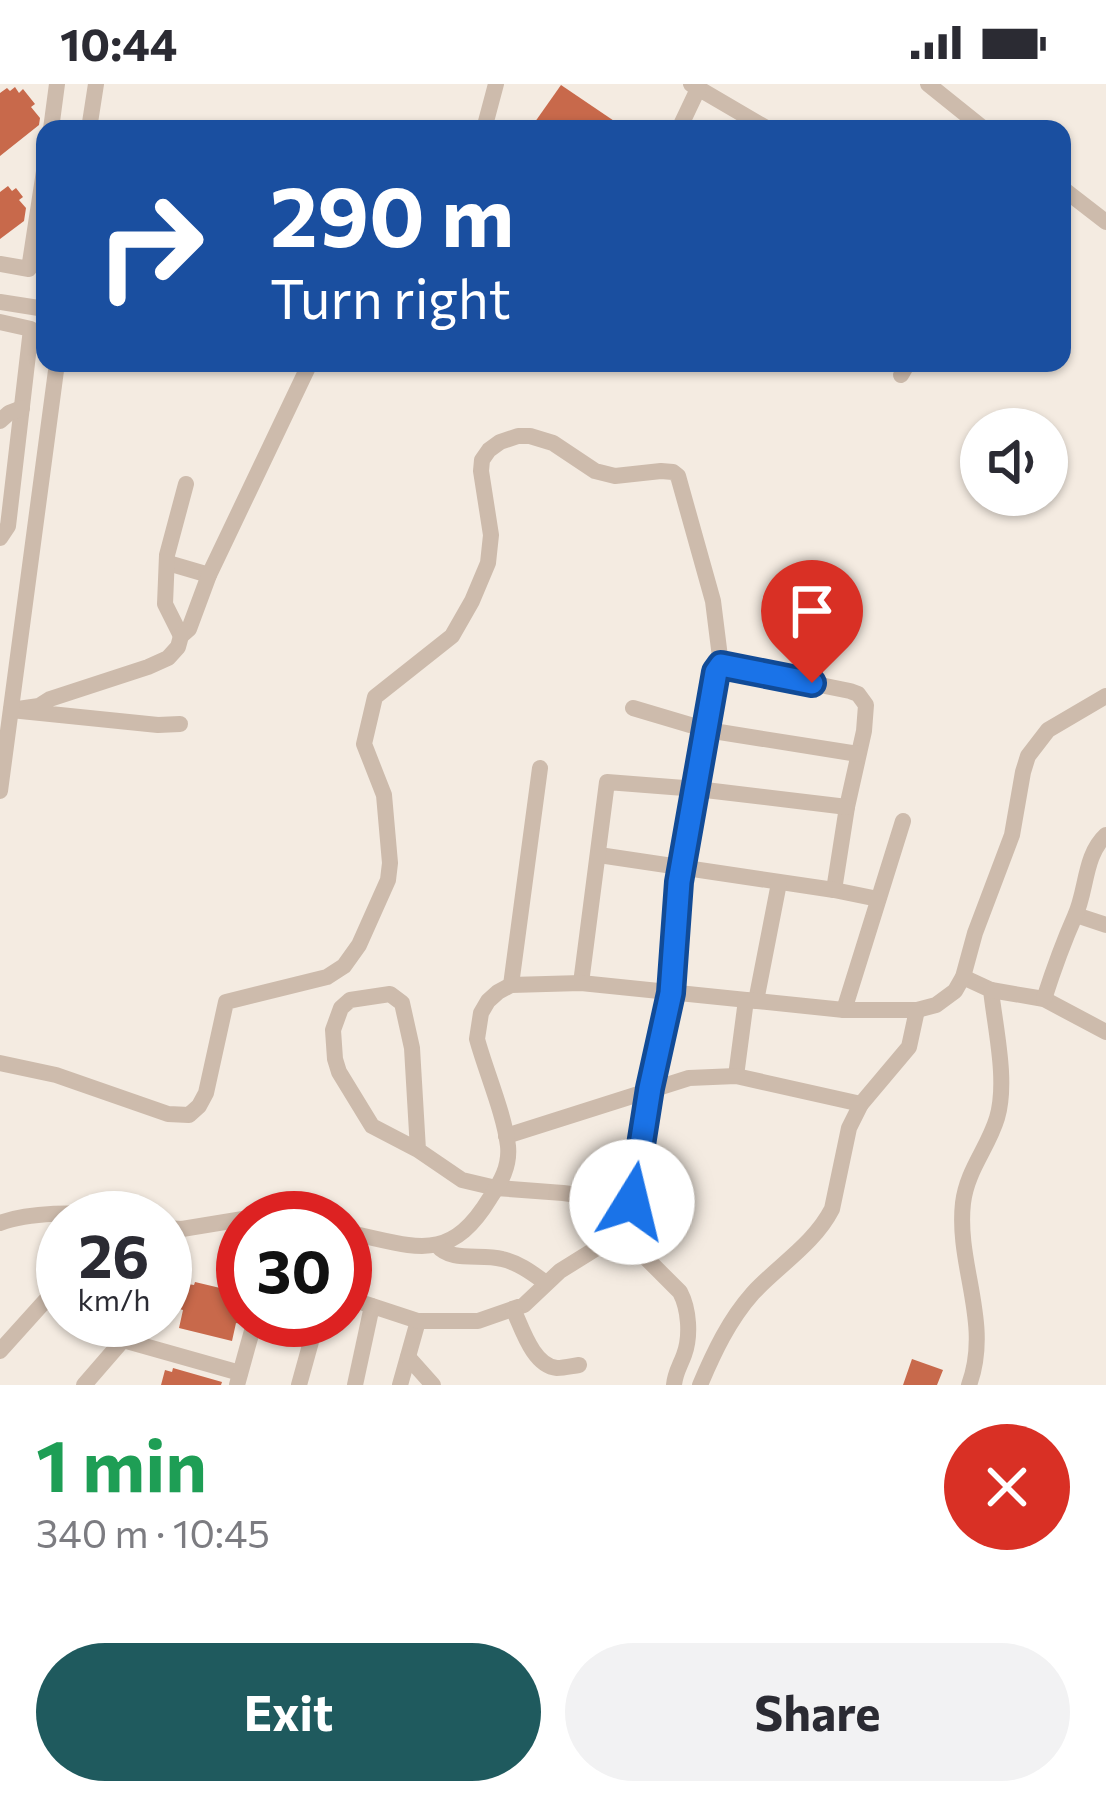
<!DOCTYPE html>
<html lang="en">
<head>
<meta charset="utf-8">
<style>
  body { margin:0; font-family:Commissioner,sans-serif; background:#f2f2f3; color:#2b2b33; height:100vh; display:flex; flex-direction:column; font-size:45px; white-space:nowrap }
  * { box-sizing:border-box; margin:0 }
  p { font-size:39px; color:#7c7c81 }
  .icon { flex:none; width:66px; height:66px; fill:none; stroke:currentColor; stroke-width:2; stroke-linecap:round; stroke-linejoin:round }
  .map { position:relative; height:1301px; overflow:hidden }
  .panel { display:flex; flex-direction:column; background:#fff; flex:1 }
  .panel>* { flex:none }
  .hud { position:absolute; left:36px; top:36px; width:1035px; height:252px; border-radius:24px; box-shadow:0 3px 9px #0004; background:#1a4fa0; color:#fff; overflow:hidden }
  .tools { position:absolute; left:960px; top:324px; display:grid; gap:24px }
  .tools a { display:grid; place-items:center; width:108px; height:108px; border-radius:50%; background:#fff; box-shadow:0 3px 9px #0004; font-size:60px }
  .speed { position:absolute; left:36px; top:1107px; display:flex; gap:24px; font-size:60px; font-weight:700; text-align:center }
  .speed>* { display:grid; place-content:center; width:156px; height:156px; border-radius:50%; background:#fff; box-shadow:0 3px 9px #0004; line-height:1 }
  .speed small { font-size:30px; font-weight:400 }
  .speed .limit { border:18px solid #d22; background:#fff; color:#111 }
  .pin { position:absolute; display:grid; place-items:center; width:102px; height:102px; color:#fff; margin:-123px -51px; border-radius:50% 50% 50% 0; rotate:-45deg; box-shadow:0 0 12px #0007 }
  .pin .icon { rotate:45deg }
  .me { position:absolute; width:132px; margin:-66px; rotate:9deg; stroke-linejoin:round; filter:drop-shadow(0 0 9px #0008) }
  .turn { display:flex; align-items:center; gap:42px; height:252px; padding:0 36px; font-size:54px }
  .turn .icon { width:156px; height:156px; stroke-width:2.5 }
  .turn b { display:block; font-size:84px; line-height:102px }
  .round { display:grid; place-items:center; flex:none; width:126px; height:126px; border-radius:63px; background:#f2f2f3 }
  .head { display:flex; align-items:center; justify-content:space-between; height:204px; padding:0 36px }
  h1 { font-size:72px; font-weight:700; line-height:90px; color:#1e9e55 }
  .button { display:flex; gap:24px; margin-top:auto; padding:24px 36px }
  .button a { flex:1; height:138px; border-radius:72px; background:#1f5a5e; color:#fff; font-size:48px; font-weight:700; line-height:138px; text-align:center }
  .button a+a { background:#f2f2f3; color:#2b2b33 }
  .status { display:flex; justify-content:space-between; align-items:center; height:84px; padding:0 60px; background:#fff; direction:ltr }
  .status svg { height:33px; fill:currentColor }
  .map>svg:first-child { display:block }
</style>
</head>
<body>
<div class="status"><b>10:44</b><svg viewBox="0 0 49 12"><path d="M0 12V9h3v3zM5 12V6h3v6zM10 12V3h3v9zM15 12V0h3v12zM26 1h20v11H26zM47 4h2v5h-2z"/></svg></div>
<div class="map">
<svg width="1106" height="1301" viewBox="0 0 1106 1301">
  <rect width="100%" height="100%" fill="#f4ebe1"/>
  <g fill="#c8694b">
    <path d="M561,1l65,44h-96z"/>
    <path d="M15,3l4,6 4,-4 12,15 -4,3 9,11 -1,7 -39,31v-63l7,-5 3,3z"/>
    <path d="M8,102l4,5 4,-3 7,9 -4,3 7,8 -2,13 -24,18v-47z"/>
    <path d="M195,1198l42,10 -1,4 6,1 1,19 -2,8 -5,-1 -4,18 -53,-13 4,-18 -7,-2 4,-18 6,1 2,-7 6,1z"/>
    <path d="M72,1236h44l-3,11 -3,-3 -13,14z"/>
    <path d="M912,1275l31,11 -6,15h-34z"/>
    <path d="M173,1284l49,14 -1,3h-60l4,-15 7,2z"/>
  </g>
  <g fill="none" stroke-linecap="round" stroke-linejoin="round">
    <g stroke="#cdbbac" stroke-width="16">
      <path d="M691,0l77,45"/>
      <path d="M928,0l56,45"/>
      <path d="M51,45l6,-45"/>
      <path d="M89,45l7,-45"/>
      <path d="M484,45l12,-45"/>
      <path d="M679,45l19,-40"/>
      <path d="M1062,104l44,34"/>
      <path d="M0,180l29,5 16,-104"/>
      <path d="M0,218l45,7"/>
      <path d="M0,238l31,7 -23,197 -8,12"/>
      <path d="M901,291l7,-12"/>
      <path d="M0,337l9,-8 13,-5"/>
      <path d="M168,479l41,12"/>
      <path d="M181,552l-16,-32 2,-49 19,-71"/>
      <path d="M721,581l129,26 8,3 8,11 -2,26 -17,76 -13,83"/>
      <path d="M633,624l74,22 151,24"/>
      <path d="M180,640l-22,1 -147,-15 28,-4 11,-7 98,-32 20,-9 10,-11 3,-11 8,-7 20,-54 101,-212"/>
      <path d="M0,707l57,-428"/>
      <path d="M599,771l235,35 44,9"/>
      <path d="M1076,831l30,10"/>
      <path d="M963,893l28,13c4,38 17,91 6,128 -9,30 -30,52 -34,85 -7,62 29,120 6,182"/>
      <path d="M581,899l26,-201 90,7 150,18"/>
      <path d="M511,901l29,-217"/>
      <path d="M991,906l53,9 62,33"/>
      <path d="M1044,915c9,-28 19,-56 31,-83 12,-26 9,-61 31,-81"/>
      <path d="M756,917l23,-118"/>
      <path d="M844,926l59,-189"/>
      <path d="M0,979l56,12 112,39 21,1 10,-9 7,-13 20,-91 101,-25 17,-11 15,-21 29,-65 2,-17 -6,-68 -20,-51 11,-47 77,-61 20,-35 16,-38 3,-28 -10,-64 1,-11 7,-10 11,-8 18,-6h12l23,7 42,28 20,5 46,-5 12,1 5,4 35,125 8,64 -5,7 -37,210 -8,111 -21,95 -20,132 -9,13 -61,38 -36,34 -46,16h-60l-18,64"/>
      <path d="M736,992l10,-76"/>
      <path d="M506,1052l183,-58 47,-2 125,28"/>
      <path d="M418,1066l-6,-102 -10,-45 -12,-9 -40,6 -9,8 -8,22 2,29 4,13 33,54 46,24 44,30 34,8 67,5 69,9"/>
      <path d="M252,1134h17"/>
      <path d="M0,1139c26,-10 82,-13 109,-5"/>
      <path d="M165,1144l17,1 61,-10"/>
      <path d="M345,1148c68,13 103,35 145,-34 11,-16 20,-32 18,-52 -4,-33 -22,-74 -31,-107l4,-26 7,-12 10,-9 13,-7 70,-2 263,27h73l19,-5 19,-14 8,-14 12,-44 37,-98 11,-63 5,-16 20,-26 58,-34"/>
      <path d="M621,1149l59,59c9,17 11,44 4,63 -4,11 -9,18 -10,30"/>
      <path d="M437,1161c14,18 44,8 65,14 17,4 30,14 44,24"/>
      <path d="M345,1213l73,24"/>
      <path d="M513,1225c9,19 20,57 44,59 7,0 15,-2 22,-3"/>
      <path d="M123,1256l117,33"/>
      <path d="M0,1267l63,-70"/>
      <path d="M408,1273l25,28"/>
      <path d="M84,1301l39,-45 7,-20"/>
      <path d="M237,1301l18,-65"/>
      <path d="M299,1301l18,-65"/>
      <path d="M355,1301l17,-79"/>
      <path d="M700,1301c14,-33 29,-65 53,-92 26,-28 61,-49 79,-84l17,-81 12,-24 48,-57 8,-37"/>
    </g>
  </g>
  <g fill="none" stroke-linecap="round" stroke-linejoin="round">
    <g stroke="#114b97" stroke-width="30">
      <path id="route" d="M632,1118l18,-114 21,-95 8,-111 37,-210 5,-7 91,18"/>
    </g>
    <use href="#route" stroke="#1a73e8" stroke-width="21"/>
  </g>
</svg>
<div class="tools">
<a><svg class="icon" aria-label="sound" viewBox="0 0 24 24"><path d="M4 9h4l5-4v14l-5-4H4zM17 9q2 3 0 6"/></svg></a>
</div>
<div class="speed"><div>26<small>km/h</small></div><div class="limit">30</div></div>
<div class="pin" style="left:812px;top:599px;background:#d93025"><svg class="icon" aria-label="arrive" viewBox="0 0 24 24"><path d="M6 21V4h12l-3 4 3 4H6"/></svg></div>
<svg class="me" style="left:632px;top:1118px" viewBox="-20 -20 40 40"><circle r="19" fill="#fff"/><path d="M0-13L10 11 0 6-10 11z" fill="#1a73e8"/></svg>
<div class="hud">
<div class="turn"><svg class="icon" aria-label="right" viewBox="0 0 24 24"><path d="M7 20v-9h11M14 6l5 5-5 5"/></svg><div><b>290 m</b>Turn right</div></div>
</div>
</div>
<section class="panel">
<div class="head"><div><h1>1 min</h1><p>340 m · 10:45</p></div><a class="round" style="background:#d93025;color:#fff"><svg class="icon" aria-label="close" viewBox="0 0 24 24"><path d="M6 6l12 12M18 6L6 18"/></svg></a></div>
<div class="button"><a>Exit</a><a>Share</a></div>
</section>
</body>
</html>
